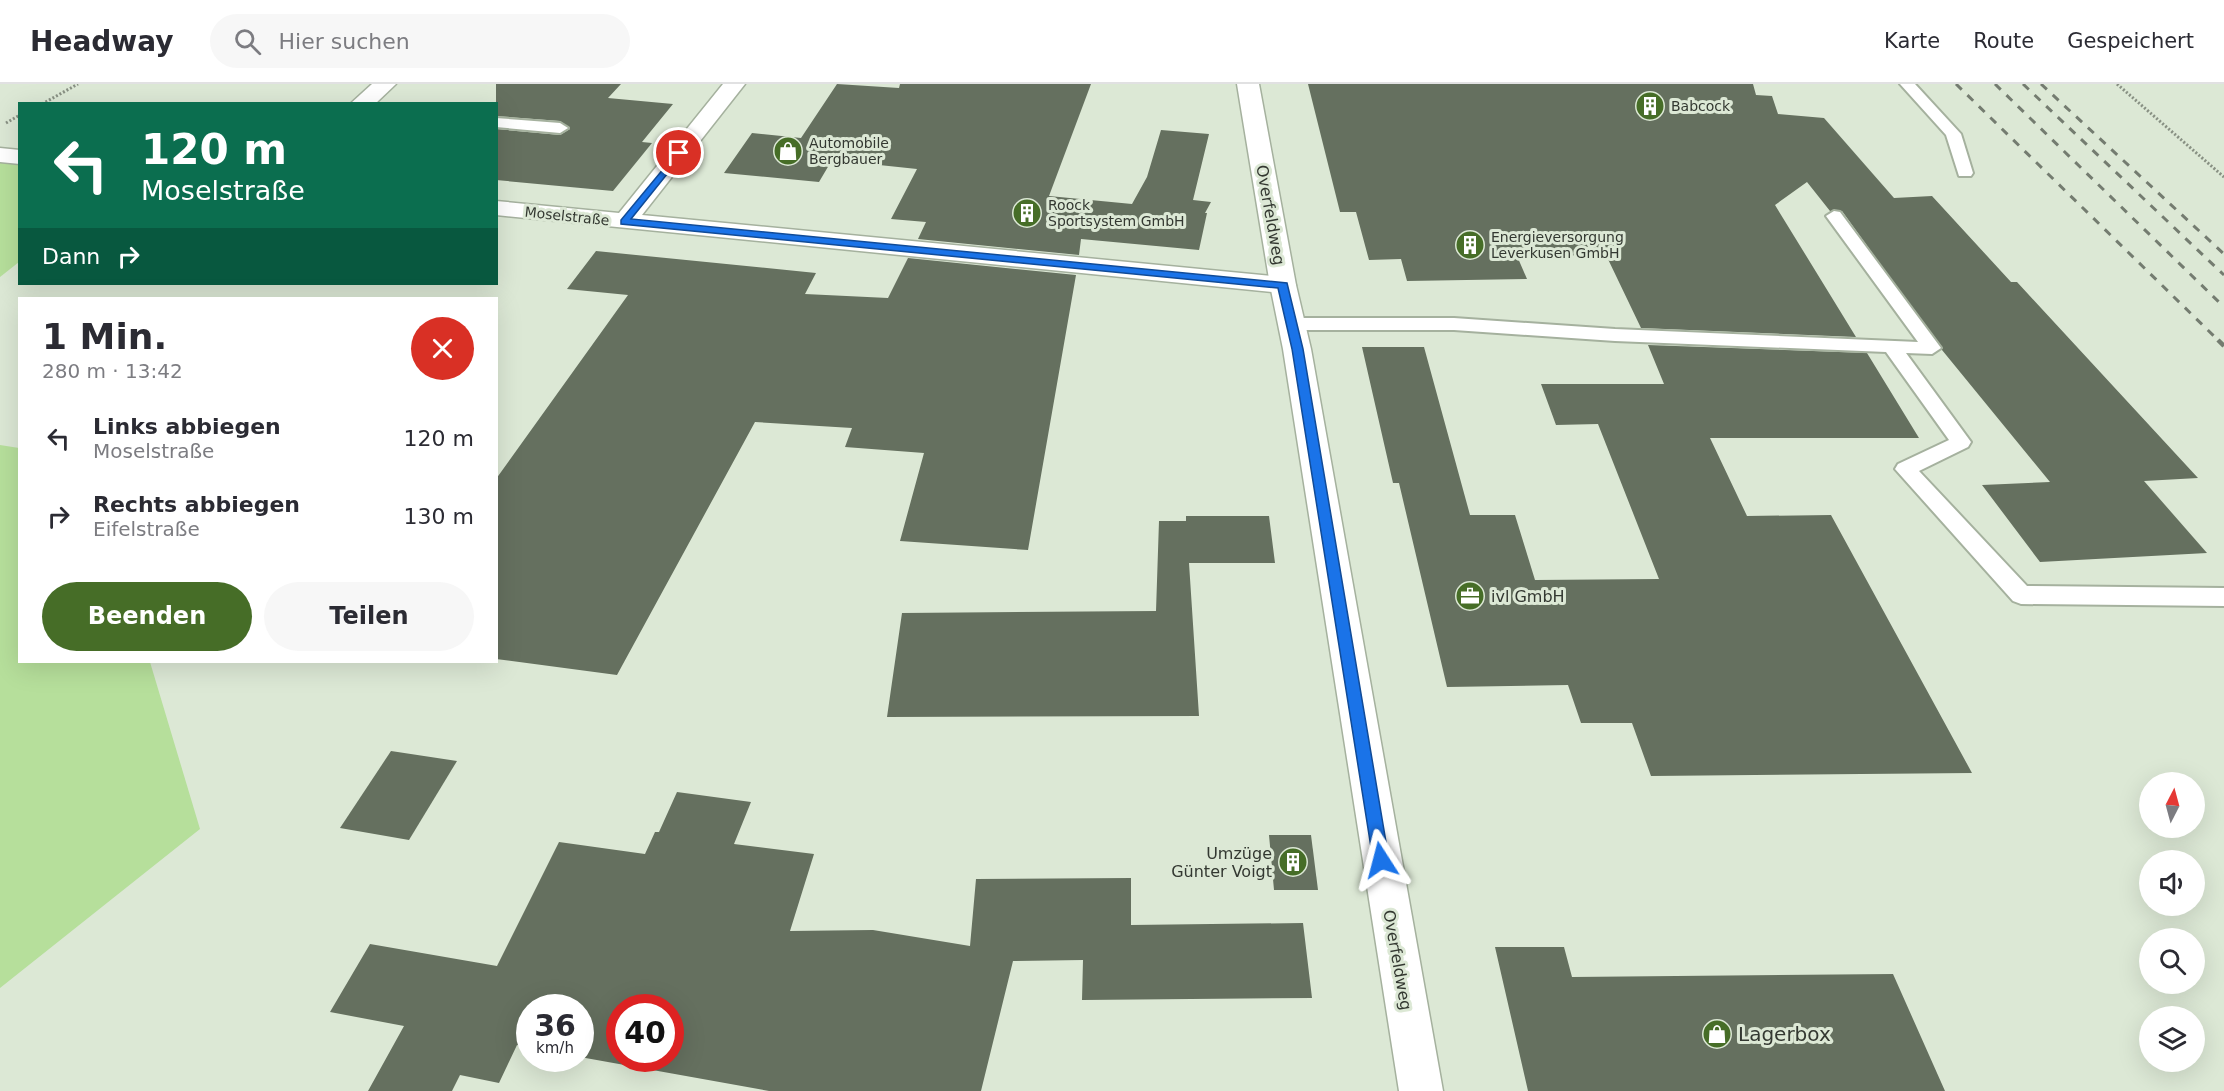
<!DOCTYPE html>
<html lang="de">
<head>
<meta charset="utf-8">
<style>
  body { margin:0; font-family:"DejaVu Sans",sans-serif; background:#f7f7f7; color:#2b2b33; height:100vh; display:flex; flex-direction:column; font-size:22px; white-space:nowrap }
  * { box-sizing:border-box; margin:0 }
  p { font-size:20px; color:#7c7c81 }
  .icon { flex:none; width:33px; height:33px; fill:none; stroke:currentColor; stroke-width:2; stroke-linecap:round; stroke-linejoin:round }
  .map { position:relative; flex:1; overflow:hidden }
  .panel { position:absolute; left:18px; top:213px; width:480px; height:366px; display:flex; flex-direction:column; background:#fff; border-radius:0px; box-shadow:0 6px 24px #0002 }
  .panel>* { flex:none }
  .guide { position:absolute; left:18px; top:18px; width:480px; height:183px; border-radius:0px; box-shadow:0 6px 24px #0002; background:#0b6e4f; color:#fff; overflow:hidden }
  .needle { width:39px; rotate:6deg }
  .tools { position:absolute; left:2139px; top:688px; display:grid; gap:12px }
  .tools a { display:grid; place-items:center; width:66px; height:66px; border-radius:50%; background:#fff; box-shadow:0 6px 24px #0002; font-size:30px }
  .speed { position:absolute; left:516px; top:910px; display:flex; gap:12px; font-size:30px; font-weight:700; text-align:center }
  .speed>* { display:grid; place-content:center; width:78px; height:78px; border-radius:50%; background:#fff; box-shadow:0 6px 24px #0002; line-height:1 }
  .speed small { font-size:15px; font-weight:400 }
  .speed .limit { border:9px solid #d22; background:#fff; color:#111 }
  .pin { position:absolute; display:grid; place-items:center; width:51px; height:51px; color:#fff; margin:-26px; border:3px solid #fff; border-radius:50%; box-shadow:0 2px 6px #0007 }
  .me { position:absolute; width:66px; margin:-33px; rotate:351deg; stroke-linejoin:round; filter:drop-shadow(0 0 4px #0008) }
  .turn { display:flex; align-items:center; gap:21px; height:126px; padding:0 24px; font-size:27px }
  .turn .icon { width:78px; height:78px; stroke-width:2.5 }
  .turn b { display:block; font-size:42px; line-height:51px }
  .then { display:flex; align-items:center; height:57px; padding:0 24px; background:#0003; gap:12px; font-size:22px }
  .round { display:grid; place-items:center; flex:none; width:63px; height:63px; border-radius:32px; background:#f7f7f7 }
  .headline { display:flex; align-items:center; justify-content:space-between; height:102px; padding:0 24px }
  h1 { font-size:36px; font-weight:700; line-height:45px }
  .primary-button { display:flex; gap:12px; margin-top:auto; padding:12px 24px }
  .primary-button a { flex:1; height:69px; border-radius:36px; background:#466d27; color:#fff; font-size:24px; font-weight:700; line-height:69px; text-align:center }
  .primary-button a+a { background:#f7f7f7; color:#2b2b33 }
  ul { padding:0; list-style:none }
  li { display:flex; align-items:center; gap:18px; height:78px; padding:0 24px }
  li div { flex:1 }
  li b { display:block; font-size:22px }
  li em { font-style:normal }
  header { display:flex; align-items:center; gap:36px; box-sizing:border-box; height:84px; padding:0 30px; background:#fff; border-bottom:2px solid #e1e1e2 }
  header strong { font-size:28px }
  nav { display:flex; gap:33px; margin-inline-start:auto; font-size:21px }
  .search { width:420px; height:54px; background:#f7f7f7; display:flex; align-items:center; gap:15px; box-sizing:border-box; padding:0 21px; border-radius:33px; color:#7c7c81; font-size:22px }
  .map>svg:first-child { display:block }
</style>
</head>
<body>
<header>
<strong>Headway</strong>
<div class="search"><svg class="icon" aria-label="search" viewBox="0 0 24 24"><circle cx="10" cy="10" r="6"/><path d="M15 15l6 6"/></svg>Hier suchen</div>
<nav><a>Karte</a><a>Route</a><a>Gespeichert</a></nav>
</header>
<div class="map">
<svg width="2224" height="1007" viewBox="0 0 2224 1007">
  <rect width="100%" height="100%" fill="#dce8d5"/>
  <g fill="#b6df9b">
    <path d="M0,77l20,2 -1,99 -19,15z"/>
    <path d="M0,361l19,3 1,214h130l50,167 -200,159z"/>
  </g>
  <g fill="#65705f" fill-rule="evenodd">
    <path d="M496,0h125l-13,14 65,6 -31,38 10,1 -39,48 -117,-11v-51l64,6 10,-6 -10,-8 -64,-5z"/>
    <path d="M837,0l62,4 1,-4h191l-42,112 83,8 15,-27 14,-47 48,4 -16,66 18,2 -6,11h2l-8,37 -118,-11 -2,16 -161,-16 8,-17 -35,-3 26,-50 -85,-9 -13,22 -95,-9 28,-40 49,5z"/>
    <path d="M1308,0h445l3,11 16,1 6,18 46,4 70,80 38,-2 79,86h6l181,196 -54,3 63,72 -167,9 -58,-77 68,-3 -108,-132 -100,-139h-12l-23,-29 -32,23 81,132 -215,-9 -35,-73 -89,1 10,23 -120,2 -6,-22 -32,1 -13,-48h-16z"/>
    <path d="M596,167l220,22 -11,21 83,4 20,-40 168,17 -48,275 -128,-9 24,-88 -79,-6 7,-19 -97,-6 -138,253 -121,-16v-180l132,-184 -61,-6z"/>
    <path d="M1648,261l219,8 52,85h-209l37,78 84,-1 141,258 -321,3 -19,-53h-51l-13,-38 -121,2 -48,-204h-6l-31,-136h62l46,168h45l20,65 124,-1 -61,-155 -42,1 -15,-41h123z"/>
    <path d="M1186,432h83l6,47h-86l10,153 -312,1 15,-104 254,-2 3,-90h27z"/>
    <path d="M391,667l66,10 -48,79 -69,-12z"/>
    <path d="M677,708l74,10 -17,42 80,10 -24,77 83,-1 97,16 6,-67 155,-1v47l172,-2 9,75 -230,2 1,-40 -70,1 -32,130h-212l-189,-34v-49h-50v40l-13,-3 -18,38 -39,-8 -8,16h-84l36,-65 -74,-14 40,-68 127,22 62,-124 86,12 10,-22h4zM620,924h50v51h-50z"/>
    <path d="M1269,751h42l7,55h-44z"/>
    <path d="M1495,863h69l8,30 321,-3 52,117h-417z"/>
  </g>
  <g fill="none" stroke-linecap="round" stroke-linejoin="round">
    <g stroke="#a5b19e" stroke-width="4">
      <g id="service">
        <path d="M1900,0h15l46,50 12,39 -2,3h-12l-13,-41z"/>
        <path d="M496,34l64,5 8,5 -8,5 -64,-6z"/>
        <path d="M1834,127l6,1 101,136 -9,6 -26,-1 65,89 -3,5 -49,24 108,115 197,2v18l-203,-2 -8,-3 -118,-132 3,-5 51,-24 -63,-88 -271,-11 -161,-11h-163l-9,-6 9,-6h163l161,11 303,13 -92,-126z"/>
      </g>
    </g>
    <g stroke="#a5b19e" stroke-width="3">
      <g id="minor">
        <path d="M372,0h24l-21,20h-25z"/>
        <path d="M723,0h22l-103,131 641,62 9,2 4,6 -4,6 -9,2 -787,-78v-14l123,12z"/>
        <path d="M0,64l20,2v14l-20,-2z"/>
      </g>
    </g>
    <g stroke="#a5b19e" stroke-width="3">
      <path id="tertiary" d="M1237,0h22l37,201 15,64 132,742h-44l-116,-742 -13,-64z"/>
    </g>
    <g stroke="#889083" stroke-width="3" stroke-dasharray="2 2" stroke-linecap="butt">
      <path d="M2117,0l107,93"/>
      <path d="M42,20l36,-20"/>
      <path d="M6,39l14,-8"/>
    </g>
    <use href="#service" fill="#fff" fill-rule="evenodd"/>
    <use href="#minor" fill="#fff" fill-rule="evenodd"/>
    <use href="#tertiary" fill="#fff" fill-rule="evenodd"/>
    <g stroke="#747c70" stroke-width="3" stroke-dasharray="8 8" stroke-linecap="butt">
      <path d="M1956,0l263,257"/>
      <path d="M1995,0l229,223"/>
      <path d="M2023,0l201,191"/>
      <path d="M2041,0l183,170"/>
    </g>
    <path stroke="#747c70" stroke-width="4.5" stroke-dasharray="10 10" stroke-linecap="butt" d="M2218,256l6,6"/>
  </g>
  <path fill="#1a73e8" stroke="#114b97" stroke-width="1.5" d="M679,66l5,3 -53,66 656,64 16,66 86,511 -2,5 -6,2 -6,-2 -2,-5 -81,-511 -14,-61 -657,-64v-4z"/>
  <defs>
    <g id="building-disc" transform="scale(1.5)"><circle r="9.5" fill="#466d27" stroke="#dce8d5"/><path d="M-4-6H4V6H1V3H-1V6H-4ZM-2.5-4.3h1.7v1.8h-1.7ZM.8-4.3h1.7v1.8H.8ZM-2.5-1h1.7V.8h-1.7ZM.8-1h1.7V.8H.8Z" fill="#fff"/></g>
    <g id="shop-disc" transform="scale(1.5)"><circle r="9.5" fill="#466d27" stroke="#dce8d5"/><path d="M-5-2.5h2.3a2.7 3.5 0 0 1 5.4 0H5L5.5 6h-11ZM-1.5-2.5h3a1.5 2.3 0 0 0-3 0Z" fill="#fff"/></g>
    <g id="office-disc" transform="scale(1.5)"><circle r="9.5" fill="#466d27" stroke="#dce8d5"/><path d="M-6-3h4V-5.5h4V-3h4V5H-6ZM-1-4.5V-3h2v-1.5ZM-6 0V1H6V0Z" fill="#fff"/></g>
  </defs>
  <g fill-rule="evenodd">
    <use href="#building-disc" x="1650" y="22"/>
    <use href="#shop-disc" x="788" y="67"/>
    <use href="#building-disc" x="1027" y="129"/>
    <use href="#building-disc" x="1470" y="161"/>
    <use href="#office-disc" x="1470" y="512"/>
    <use href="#building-disc" x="1293" y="778"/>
    <use href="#shop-disc" x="1717" y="950"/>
  </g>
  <g text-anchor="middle" stroke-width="6" stroke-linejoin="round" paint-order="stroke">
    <g font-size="14" fill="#333831" stroke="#dce8d5" text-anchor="start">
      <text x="1671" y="27">Babcock</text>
      <text x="809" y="64">Automobile<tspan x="809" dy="16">Bergbauer</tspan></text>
      <text x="1048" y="126">Roock<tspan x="1048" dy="16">Sportsystem GmbH</tspan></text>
      <text x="1491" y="158">Energieversorgung<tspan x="1491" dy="16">Leverkusen GmbH</tspan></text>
    </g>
    <g font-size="14" fill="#333831" stroke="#dce8d5">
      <text transform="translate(567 132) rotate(6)" y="5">Moselstraße</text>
    </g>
    <g font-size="16" fill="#333831" stroke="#dce8d5">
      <text transform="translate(1271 131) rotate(80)" y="6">Overfeldweg</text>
      <text transform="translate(1398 876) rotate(80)" y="6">Overfeldweg</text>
    </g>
    <g font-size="16" fill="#333831" stroke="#dce8d5" text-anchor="start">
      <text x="1491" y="518">ivl GmbH</text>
      <text x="1272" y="775" text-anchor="end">Umzüge<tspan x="1272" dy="18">Günter Voigt</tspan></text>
    </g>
    <g font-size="20" fill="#333831" stroke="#dce8d5" text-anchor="start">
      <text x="1738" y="957">Lagerbox</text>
    </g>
  </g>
</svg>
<div class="tools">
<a><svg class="needle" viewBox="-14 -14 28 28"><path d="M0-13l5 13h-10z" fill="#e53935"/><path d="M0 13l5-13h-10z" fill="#7c7c81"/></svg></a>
<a><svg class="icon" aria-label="sound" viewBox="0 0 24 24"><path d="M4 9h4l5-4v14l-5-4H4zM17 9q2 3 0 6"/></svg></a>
<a><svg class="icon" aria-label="search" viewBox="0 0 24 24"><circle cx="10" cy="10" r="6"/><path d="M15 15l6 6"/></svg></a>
<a><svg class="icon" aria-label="layers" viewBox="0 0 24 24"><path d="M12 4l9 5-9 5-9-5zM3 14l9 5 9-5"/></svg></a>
</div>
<div class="speed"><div>36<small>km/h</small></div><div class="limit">40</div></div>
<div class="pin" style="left:679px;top:69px;background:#d93025"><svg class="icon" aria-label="arrive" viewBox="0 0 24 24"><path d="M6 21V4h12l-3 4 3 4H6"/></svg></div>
<svg class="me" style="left:1381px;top:776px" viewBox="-20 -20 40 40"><path d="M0-17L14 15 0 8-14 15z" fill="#1a73e8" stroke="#fff" stroke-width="4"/></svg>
<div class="guide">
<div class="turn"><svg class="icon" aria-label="left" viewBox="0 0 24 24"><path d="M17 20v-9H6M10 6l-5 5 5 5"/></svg><div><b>120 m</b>Moselstraße</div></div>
<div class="then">Dann<svg class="icon" aria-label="right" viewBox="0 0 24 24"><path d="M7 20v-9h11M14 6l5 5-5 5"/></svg></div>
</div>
<section class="panel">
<div class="headline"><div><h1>1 Min.</h1><p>280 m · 13:42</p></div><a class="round" style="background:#d93025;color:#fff"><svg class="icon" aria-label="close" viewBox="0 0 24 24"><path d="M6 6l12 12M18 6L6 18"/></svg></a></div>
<ul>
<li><svg class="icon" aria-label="left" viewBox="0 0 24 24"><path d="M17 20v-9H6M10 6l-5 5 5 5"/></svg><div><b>Links abbiegen</b><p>Moselstraße</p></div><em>120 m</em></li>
<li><svg class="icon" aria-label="right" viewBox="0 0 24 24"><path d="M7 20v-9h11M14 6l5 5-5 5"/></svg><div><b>Rechts abbiegen</b><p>Eifelstraße</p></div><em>130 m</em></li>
</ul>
<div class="primary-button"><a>Beenden</a><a>Teilen</a></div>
</section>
</div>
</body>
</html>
